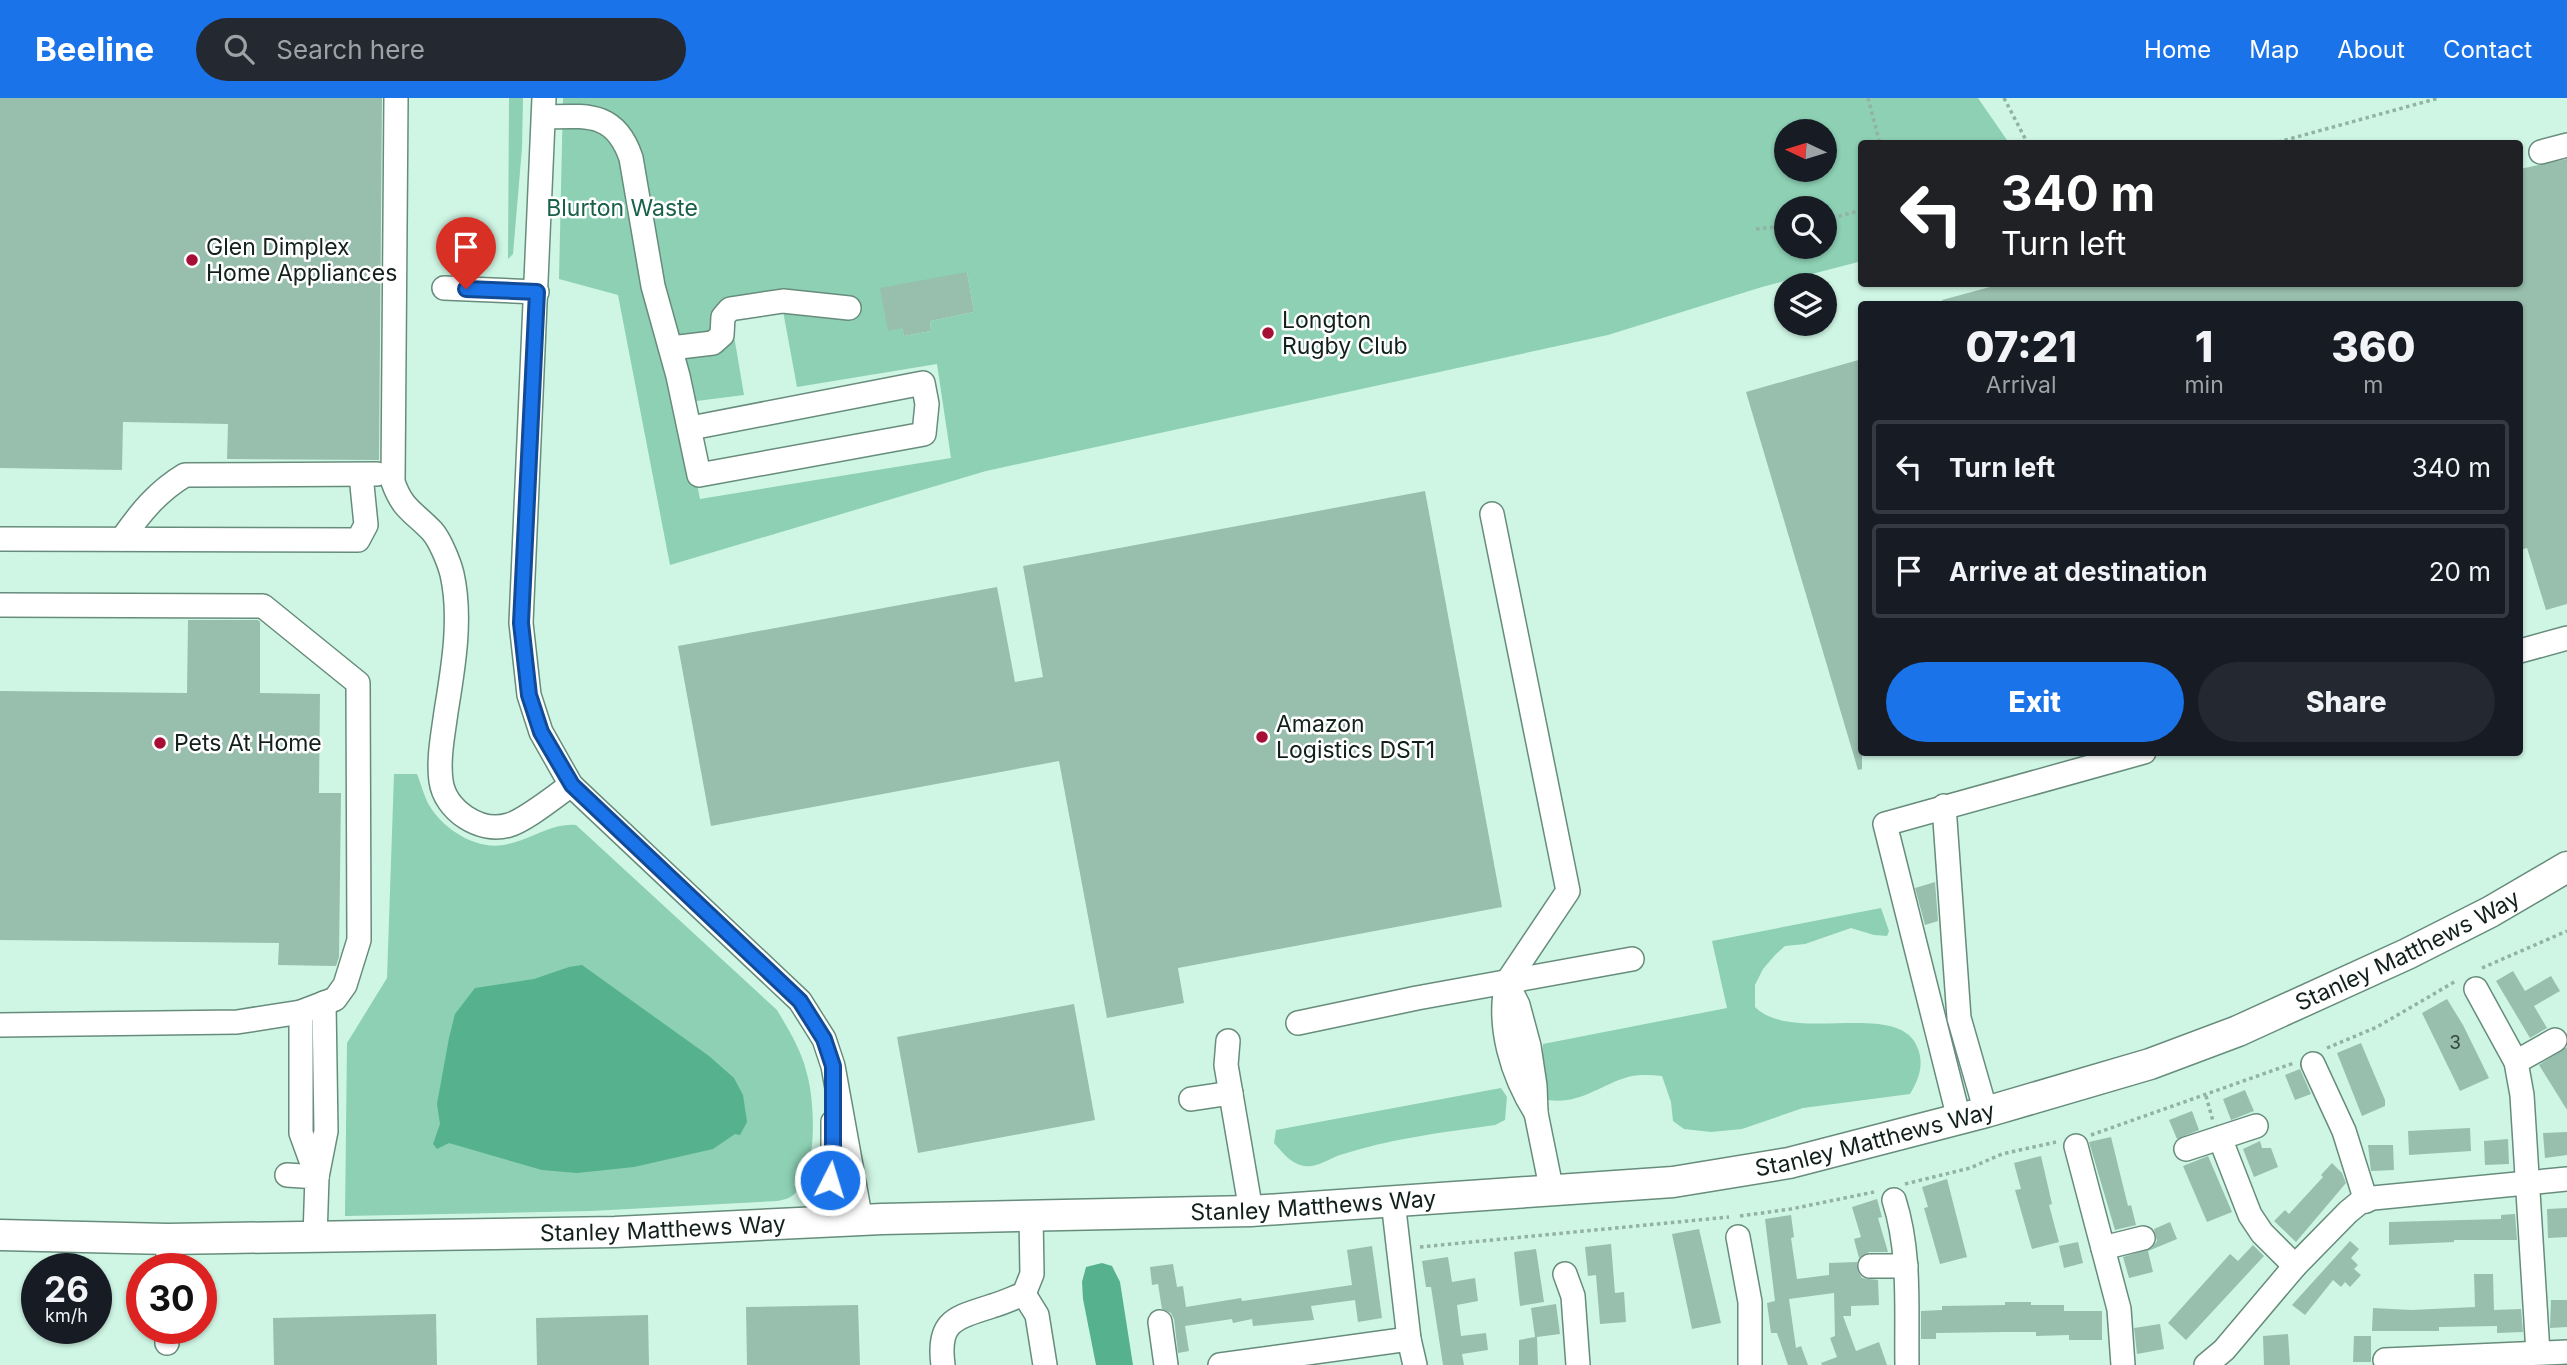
<!DOCTYPE html>
<html lang="en">
<head>
<meta charset="utf-8">
<style>
  body { margin:0; font-family:Inter,sans-serif; background:#242831; color:#f1f3f6; height:100vh; display:flex; flex-direction:column; font-size:26px; white-space:nowrap }
  * { box-sizing:border-box; margin:0 }
  p { font-size:23px; color:#9ea1a6 }
  .icon { flex:none; width:38px; height:38px; fill:none; stroke:currentColor; stroke-width:2; stroke-linecap:round; stroke-linejoin:round }
  .map { position:relative; flex:1; overflow:hidden }
  .details { position:absolute; left:1858px; top:203px; width:665px; height:455px; display:flex; flex-direction:column; background:#171b24; border-radius:7px; box-shadow:0 2px 5px #0004 }
  .details>* { flex:none }
  .top-card { position:absolute; left:1858px; top:42px; width:665px; height:147px; border-radius:7px; box-shadow:0 2px 5px #0004; background:#202124; color:#fff; overflow:hidden }
  .needle { width:46px; rotate:274deg }
  .fabs { position:absolute; left:1774px; top:21px; display:grid; gap:14px }
  .fabs a { display:grid; place-items:center; width:63px; height:63px; border-radius:50%; background:#171b24; box-shadow:0 2px 5px #0004; font-size:35px }
  .speed { position:absolute; left:21px; top:1155px; display:flex; gap:14px; font-size:35px; font-weight:700; text-align:center }
  .speed>* { display:grid; place-content:center; width:91px; height:91px; border-radius:50%; background:#171b24; box-shadow:0 2px 5px #0004; line-height:1 }
  .speed small { font-size:18px; font-weight:400 }
  .speed .limit { border:10px solid #d22; background:#fff; color:#111 }
  .pin { position:absolute; display:grid; place-items:center; width:60px; height:60px; color:#fff; margin:-72px -30px; border-radius:50% 50% 50% 0; rotate:-45deg; box-shadow:0 0 7px #0007 }
  .pin .icon { rotate:45deg }
  .me { position:absolute; width:77px; margin:-38px; rotate:5deg; stroke-linejoin:round; filter:drop-shadow(0 0 5px #0008) }
  .turn { display:flex; align-items:center; gap:24px; height:147px; padding:0 28px; font-size:32px }
  .turn .icon { width:91px; height:91px; stroke-width:2.5 }
  .turn b { display:block; font-size:49px; line-height:60px }
  .eta { display:flex; justify-content:space-evenly; align-items:center; height:119px; text-align:center }
  .eta b { font-size:42px; font-weight:800; line-height:49px }
  .action { display:flex; gap:14px; margin-top:auto; padding:14px 28px }
  .action a { flex:1; height:80px; border-radius:42px; background:#1a73e8; color:#fff; font-size:28px; font-weight:800; line-height:80px; text-align:center }
  .action a+a { background:#242831; color:#f1f3f6 }
  ul { padding:0; list-style:none }
  li { display:flex; align-items:center; gap:21px; height:94px; margin:0 14px 10px; padding:0 14px; border:4px solid #363941; border-radius:7px }
  li div { flex:1 }
  li b { display:block; font-size:26px }
  li em { font-style:normal }
  header { display:flex; align-items:center; gap:42px; box-sizing:border-box; height:98px; padding:0 35px; background:#1a73e8; color:#fff }
  header strong { font-size:33px }
  nav { display:flex; gap:38px; margin-inline-start:auto; font-size:24px }
  .search { width:490px; height:63px; background:#242831; display:flex; align-items:center; gap:18px; box-sizing:border-box; padding:0 24px; border-radius:38px; color:#9ea1a6; font-size:26px }
  .map>svg:first-child { display:block }
</style>
</head>
<body>
<header>
<strong>Beeline</strong>
<div class="search"><svg class="icon" aria-label="search" viewBox="0 0 24 24"><circle cx="10" cy="10" r="6"/><path d="M15 15l6 6"/></svg>Search here</div>
<nav><a>Home</a><a>Map</a><a>About</a><a>Contact</a></nav>
</header>
<div class="map">
<svg width="2567" height="1267" viewBox="0 0 2567 1267">
  <rect width="100%" height="100%" fill="#cff6e4"/>
  <g fill="#8dd0b4" fill-rule="evenodd">
    <path d="M509,0h14l-1,50 -9,106 -5,5z"/>
    <path d="M563,0h1415l31,45 -147,1v117l-100,26 -154,48 -622,136 -316,94 -52,-270 -59,-16zM1787,33h38v39h-38zM1787,110h38v39h-38zM967,174l7,40 -44,9 1,10 -27,5 -2,-8zM783,213l14,76 140,-23 14,94 -251,41 -19,-96 63,-8 -13,-77z"/>
    <path d="M394,676h23c4,10 7,22 12,31 15,25 49,47 79,39 24,-5 44,-21 68,-19l201,185c13,22 26,43 31,68 7,28 10,99 -16,118 -4,3 -10,4 -15,5l-186,10 -246,5 2,-173 40,-65z"/>
    <path d="M1881,810l8,23 -2,5 -13,-1 -23,-7 -46,16 -20,2 -9,8 -13,15 -8,16v22c38,38 146,-9 163,42 6,16 1,30 -8,45l-107,14 -61,21 -31,3 -27,-3 -11,-8 -2,-19 -9,-26c-11,-1 -23,-2 -34,1 -28,8 -49,28 -80,23l-7,-20 2,-36 184,-36 -15,-67z"/>
    <path d="M1501,990l6,9 -2,23 -10,5c-51,7 -106,14 -155,30 -12,4 -23,13 -36,11 -13,-2 -22,-14 -30,-23l2,-13z"/>
  </g>
  <g fill="#55b18e">
    <path d="M582,867l127,91 25,22 9,17 4,27 -7,13 -5,-1 -22,15 -79,18 -57,6 -35,-3 -93,-27 -12,6 -4,-5 7,-20 -3,-20 12,-66 6,-24 20,-26 59,-9 35,-12z"/>
    <path d="M1102,1165l10,3 8,16 13,83h-37l-13,-66 -1,-17 4,-15z"/>
  </g>
  <g fill="#98bead">
    <path d="M0,0h382l-3,362 -152,-1 1,-35 -105,-2 -1,48 -122,-2z"/>
    <path d="M2567,61v445l-21,6 -19,-62 -7,2v-246h-577l-1,-4 59,-16h519v-115z"/>
    <path d="M967,174l7,40 -44,9 1,10 -27,5 -2,-8 -14,3 -8,-43z"/>
    <path d="M1862,261v410l-4,1 -112,-378z"/>
    <path d="M1425,393l77,416 -324,61 6,35 -77,15 -48,-257 -348,65 -33,-180 319,-59 18,95 28,-5 -20,-111z"/>
    <path d="M188,522h70l2,2v71l60,1 -1,99h22l-2,164 -3,9 -58,-1 1,-22 -279,-3v-249l187,2z"/>
    <path d="M1935,784l3,39 -13,4 -10,-37z"/>
    <path d="M2513,873l12,20 26,-15 9,15 -26,15 13,22 -17,10 -34,-57z"/>
    <path d="M2447,901l16,26 26,53 -29,13 -38,-78z"/>
    <path d="M1074,906l21,116 -177,33 -21,-116z"/>
    <path d="M2361,945l24,57v6l-23,10 -25,-63z"/>
    <path d="M2567,949v63l-28,-45z"/>
    <path d="M2300,971l11,25 -16,6 -10,-25z"/>
    <path d="M2245,992l9,21 -23,9 -8,-21z"/>
    <path d="M2192,1013l7,19 -22,9 -8,-19z"/>
    <path d="M2470,1030l1,23 -62,4 -1,-24z"/>
    <path d="M2567,1034v23l-22,3 -2,-25z"/>
    <path d="M2111,1039l17,69 3,-1 5,20 -21,5 -26,-88z"/>
    <path d="M2508,1041l1,25 -24,1 -1,-24z"/>
    <path d="M2260,1043l2,7h9l7,19 -24,10 -11,-28z"/>
    <path d="M2368,1047h25l1,25 -23,1z"/>
    <path d="M2041,1058l11,48 -3,1 10,37 -27,7 -17,-59 6,-1 -7,-26z"/>
    <path d="M2208,1058l24,56 -25,10 -24,-56z"/>
    <path d="M2332,1065l10,10 4,10 -50,59 -22,-21 11,-11 4,4 34,-37 -2,-2z"/>
    <path d="M1947,1081l20,78 -27,7 -16,-56 4,-1 -6,-20z"/>
    <path d="M1877,1101l5,18 -4,1 10,34h-19l-10,6 -5,-19 7,-2 -9,-30z"/>
    <path d="M2567,1110v29l-19,1 -1,-29z"/>
    <path d="M2515,1116l2,26h-63v2l-65,3v-23l112,-3v-4z"/>
    <path d="M1791,1117l3,22 -3,1 6,41 32,-4v-12l28,-1 1,10 4,6 16,2 1,25 -28,1v10h-8l13,35 23,-9 8,23h-65l-1,-2 16,-6 -7,-19 5,-2 -1,-43 -45,6 7,49 5,-2 7,19h-20l-11,-32h-6l-4,-30 8,-2 -10,-82z"/>
    <path d="M2170,1124l7,17 -29,12 5,21 -24,6 -6,-21 29,-9 5,-7 -3,-12z"/>
    <path d="M1699,1131l22,94 -29,6 -20,-95z"/>
    <path d="M2350,1143l9,8 -8,9 7,7 -4,4 7,6 -11,12 -5,-5 -4,5 -8,-7 -28,35 -13,-10z"/>
    <path d="M2078,1144l5,21 -19,5 -5,-22z"/>
    <path d="M1611,1146l4,49 9,-1 2,30 -26,2 -4,-49 -8,1 -3,-29z"/>
    <path d="M2253,1147l11,11 -78,84 -18,-17 62,-69 8,7z"/>
    <path d="M1372,1148l10,72 -24,4 -3,-22 -44,6 3,14 -61,6 -1,-7 -19,4 -1,-4 -47,7 4,25 -11,2 -4,-34 -3,-6 -9,-4 -4,-25 -6,1 -2,-18 23,-3 4,23 6,-1 3,21 55,-9 1,3 110,-16 -5,-35z"/>
    <path d="M1536,1151l8,53 -24,4 -6,-54z"/>
    <path d="M1448,1159l4,25 23,-4 3,23 -21,4 4,31 25,-3 2,17 -26,4 2,11h-21l-12,-78h-5l-4,-26z"/>
    <path d="M2474,1176h19l1,36 27,-1 2,23 -26,1v-7l-58,1v4h-67l1,-23 38,2 64,-3z"/>
    <path d="M2551,1202h16v27l-17,1z"/>
    <path d="M2005,1204h26v3h33v6h38v29h-33v-5l-33,1v-4h-31l-69,1v6h-15v-28l21,-1v-4l63,-1z"/>
    <path d="M1556,1206l4,30 -23,3 1,28h-19v-25l16,-3 -4,-29z"/>
    <path d="M858,1207l2,60h-113l-1,-58z"/>
    <path d="M436,1216l1,51h-163l-1,-47z"/>
    <path d="M648,1217l1,50h-112l-1,-47z"/>
    <path d="M2160,1226l4,25 -27,5 -3,-26z"/>
    <path d="M2288,1236l2,31h-26l-1,-29z"/>
    <path d="M2354,1238h17v26h-18z"/>
  </g>
  <g fill="none" stroke-linecap="round" stroke-linejoin="round">
    <g stroke="#678c7c" stroke-width="26">
      <g id="minor">
        <path d="M396,0l-3,384c10,28 20,29 39,49 8,9 17,31 20,43 10,44 1,95 -6,138 -3,23 -8,46 -5,69 4,29 39,53 68,44 17,-5 46,-29 62,-40"/>
        <path d="M544,0l-23,525 8,72 12,37 30,53 229,216 24,38 9,27 28,155"/>
        <path d="M544,19c43,-1 71,-6 87,41l22,128 25,90 21,99 225,-41 3,-30 -4,-21 -232,45"/>
        <path d="M2541,54l26,-7"/>
        <path d="M444,190l93,4"/>
        <path d="M671,250l42,-5 9,-8 1,-18 7,-8 53,-8 66,7"/>
        <path d="M1492,416l76,377 -61,91c-10,44 5,93 29,131"/>
        <path d="M0,441l358,1 8,-15 -5,-50"/>
        <path d="M122,441c18,-26 36,-48 63,-64l192,-1"/>
        <path d="M0,507l263,1 95,77 1,257 -14,45 -10,14 -34,13 -64,10 -237,3"/>
        <path d="M2520,553l47,-13"/>
        <path d="M1944,708l15,212 27,94"/>
        <path d="M1509,889l9,18 11,41 6,40 1,27 16,79"/>
        <path d="M2476,891l40,73 6,33 16,258"/>
        <path d="M301,914v121l16,44"/>
        <path d="M1298,925l119,-25 215,-39"/>
        <path d="M1228,943l-2,24 25,146"/>
        <path d="M2516,964l39,-22"/>
        <path d="M2313,966l31,67 22,70"/>
        <path d="M1191,1001l40,-6"/>
        <path d="M1959,1021l-74,-295 259,-72"/>
        <path d="M2220,1040l30,77 12,18 33,33"/>
        <path d="M2076,1048l43,163 4,56"/>
        <path d="M2186,1051l70,-23"/>
        <path d="M287,1077l30,2 -2,60"/>
        <path d="M317,1079l9,-46 -2,-128"/>
        <path d="M1894,1102c17,53 12,110 13,165"/>
        <path d="M1393,1103l16,138 6,26"/>
        <path d="M824,1124l9,-63v-37"/>
        <path d="M1738,1139l12,65v63"/>
        <path d="M2103,1150l40,-10"/>
        <path d="M1870,1168h36"/>
        <path d="M168,1171v-30"/>
        <path d="M1565,1176l8,22 5,69"/>
        <path d="M1024,1196l13,21 8,50"/>
        <path d="M1160,1224l6,43"/>
        <path d="M167,1245v-15"/>
        <path d="M2385,1262l182,-8"/>
        <path d="M943,1267c-6,-45 13,-47 49,-59 11,-3 21,-8 32,-12l8,-20 -1,-59"/>
        <path d="M1220,1267l189,-26"/>
        <path d="M2206,1267l18,-15 71,-84 53,-54 11,-9 14,-5 194,-19"/>
      </g>
    </g>
    <g stroke="#678c7c" stroke-width="33">
      <g id="major">
        <path id="s1" d="M0,1137l168,4 447,-7 267,-13 369,-8 422,-29 116,-19 197,-51 164,-48 88,-33 169,-77 83,-42 77,-45"/>
      </g>
    </g>
    <g stroke="#92b2a3" stroke-width="3.5" stroke-dasharray="3.5 3.5" stroke-linecap="butt">
      <path d="M1868,0l12,46"/>
      <path d="M2004,0l24,46"/>
      <path d="M2271,46l168,-46"/>
      <path d="M1825,122l37,-10"/>
      <path d="M1756,131l31,-3"/>
      <path d="M2482,870l85,-37"/>
      <path d="M2327,950l50,-21 79,-46"/>
      <path d="M2206,998l7,25"/>
      <path d="M2091,1037l203,-72"/>
      <path d="M1905,1086l65,-16 32,-14 54,-12"/>
      <path d="M1740,1118l51,-7 83,-17"/>
      <path d="M1420,1149l309,-30"/>
    </g>
    <use href="#minor" stroke="#fff" stroke-width="23"/>
    <use href="#major" stroke="#fff" stroke-width="30"/>
  </g>
  <g fill="none" stroke-linecap="round" stroke-linejoin="round">
    <g stroke="#114b97" stroke-width="18">
      <path id="route" d="M466,191l71,3 -16,331 8,72 12,37 31,53 228,216 24,38 9,27v92l-3,22"/>
    </g>
    <use href="#route" stroke="#1a73e8" stroke-width="12"/>
  </g>
  <g fill="#a70e35" stroke="#fff" stroke-width="2.5">
    <circle cx="192" cy="162" r="7"/>
    <circle cx="1268" cy="235" r="7"/>
    <circle cx="1262" cy="639" r="7"/>
    <circle cx="160" cy="645" r="7"/>
  </g>
  <g text-anchor="middle" stroke-width="5" stroke-linejoin="round" paint-order="stroke">
    <g font-size="19" fill="#344840">
      <text x="2455" y="951">3</text>
    </g>
    <g font-size="23" fill="#196048" stroke="#fff">
      <text x="622" y="118">Blurton Waste</text>
    </g>
    <g font-size="23" fill="#12211b" stroke="#fff" text-anchor="start">
      <text x="206" y="157">Glen Dimplex<tspan x="206" dy="26">Home Appliances</tspan></text>
      <text x="1282" y="230">Longton<tspan x="1282" dy="26">Rugby Club</tspan></text>
      <text x="1276" y="634">Amazon<tspan x="1276" dy="26">Logistics DST1</tspan></text>
      <text x="174" y="653">Pets At Home</text>
    </g>
    <g font-size="23" fill="#12211b" stroke="#fff">
      <text dy="8" stroke="none"><textPath href="#s1" startOffset="2448">Stanley Matthews Way</textPath></text>
      <text dy="8" stroke="none"><textPath href="#s1" startOffset="1881">Stanley Matthews Way</textPath></text>
      <text dy="8" stroke="none"><textPath href="#s1" startOffset="1314">Stanley Matthews Way</textPath></text>
      <text dy="8" stroke="none"><textPath href="#s1" startOffset="663">Stanley Matthews Way</textPath></text>
    </g>
  </g>
</svg>
<div class="fabs">
<a><svg class="needle" viewBox="-14 -14 28 28"><path d="M0-13l5 13h-10z" fill="#e53935"/><path d="M0 13l5-13h-10z" fill="#9ea1a6"/></svg></a>
<a><svg class="icon" aria-label="search" viewBox="0 0 24 24"><circle cx="10" cy="10" r="6"/><path d="M15 15l6 6"/></svg></a>
<a><svg class="icon" aria-label="layers" viewBox="0 0 24 24"><path d="M12 4l9 5-9 5-9-5zM3 14l9 5 9-5"/></svg></a>
</div>
<div class="speed"><div>26<small>km/h</small></div><div class="limit">30</div></div>
<div class="pin" style="left:466px;top:191px;background:#d93025"><svg class="icon" aria-label="arrive" viewBox="0 0 24 24"><path d="M6 21V4h12l-3 4 3 4H6"/></svg></div>
<svg class="me" style="left:830px;top:1082px" viewBox="-20 -20 40 40"><circle r="17" fill="#1a73e8" stroke="#fff" stroke-width="3"/><path d="M0-11L8 9 0 5-8 9z" fill="#fff"/></svg>
<div class="top-card">
<div class="turn"><svg class="icon" aria-label="left" viewBox="0 0 24 24"><path d="M17 20v-9H6M10 6l-5 5 5 5"/></svg><div><b>340 m</b>Turn left</div></div>
</div>
<section class="details">
<div class="eta">
<div><b>07:21</b><p>Arrival</p></div>
<div><b>1</b><p>min</p></div>
<div><b>360</b><p>m</p></div>
</div>
<ul>
<li><svg class="icon" aria-label="left" viewBox="0 0 24 24"><path d="M17 20v-9H6M10 6l-5 5 5 5"/></svg><div><b>Turn left</b></div><em>340 m</em></li>
<li><svg class="icon" aria-label="arrive" viewBox="0 0 24 24"><path d="M6 21V4h12l-3 4 3 4H6"/></svg><div><b>Arrive at destination</b></div><em>20 m</em></li>
</ul>
<div class="action"><a>Exit</a><a>Share</a></div>
</section>
</div>
</body>
</html>
